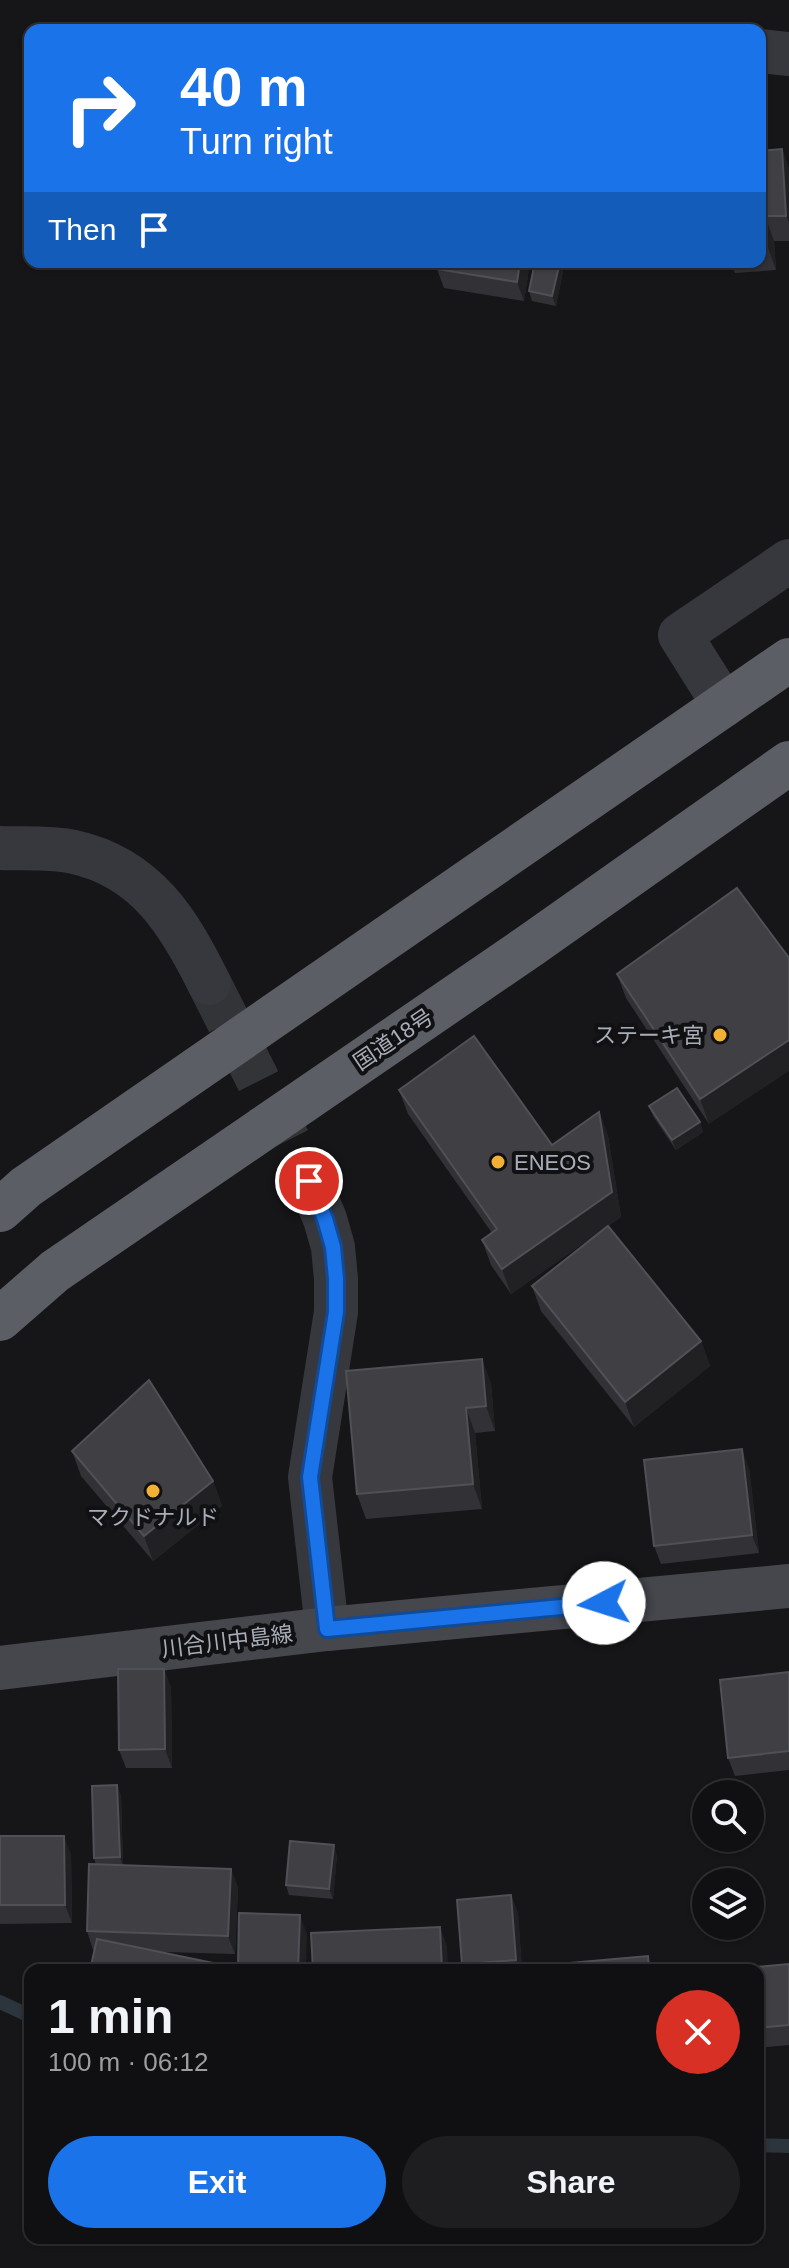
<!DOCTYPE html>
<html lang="en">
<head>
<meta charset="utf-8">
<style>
  body { margin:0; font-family:Helvetica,"Noto Sans JP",sans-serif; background:#1e1e20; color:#f1f3f6; height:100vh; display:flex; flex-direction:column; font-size:30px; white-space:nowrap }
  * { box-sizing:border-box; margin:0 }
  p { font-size:26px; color:#9c9d9f }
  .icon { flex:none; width:44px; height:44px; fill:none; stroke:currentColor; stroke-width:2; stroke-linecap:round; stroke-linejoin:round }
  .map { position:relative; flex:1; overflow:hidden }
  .details { position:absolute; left:24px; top:1964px; width:740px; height:280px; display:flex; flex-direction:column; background:#101012; border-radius:16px; box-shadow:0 2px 6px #0004,0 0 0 2px #303032 }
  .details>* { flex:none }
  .banner { position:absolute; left:24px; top:24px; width:742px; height:244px; border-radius:16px; box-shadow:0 2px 6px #0004,0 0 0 2px #303032; background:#1a73e8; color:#fff; overflow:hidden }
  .tools { position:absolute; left:692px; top:1780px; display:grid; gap:16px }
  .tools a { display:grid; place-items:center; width:72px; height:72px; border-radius:50%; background:#101012; box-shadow:0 2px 6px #0004,0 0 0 2px #303032; font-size:40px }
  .pin { position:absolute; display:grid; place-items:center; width:68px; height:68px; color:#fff; margin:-34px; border:4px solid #fff; border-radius:50%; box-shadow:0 2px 8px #0007 }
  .me { position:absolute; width:88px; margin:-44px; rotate:265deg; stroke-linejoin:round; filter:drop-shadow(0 0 6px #0008) }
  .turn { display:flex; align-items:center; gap:28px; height:168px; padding:0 24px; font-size:36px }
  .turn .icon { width:104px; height:104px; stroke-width:2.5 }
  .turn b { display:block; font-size:56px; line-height:68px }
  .then { display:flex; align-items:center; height:76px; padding:0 24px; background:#0003; gap:16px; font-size:30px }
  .round { display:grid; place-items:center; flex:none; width:84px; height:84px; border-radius:42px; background:#1e1e20 }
  .headline { display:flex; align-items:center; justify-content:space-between; height:136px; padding:0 24px }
  h1 { font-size:48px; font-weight:700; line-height:60px }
  .action { display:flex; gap:16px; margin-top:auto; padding:16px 24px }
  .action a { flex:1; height:92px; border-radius:48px; background:#1a73e8; color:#fff; font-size:32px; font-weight:700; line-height:92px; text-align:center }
  .action a+a { background:#1e1e20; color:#f1f3f6 }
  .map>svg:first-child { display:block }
</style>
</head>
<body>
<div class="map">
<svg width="789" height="2268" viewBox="0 0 789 2268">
  <rect width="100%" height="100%" fill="#161618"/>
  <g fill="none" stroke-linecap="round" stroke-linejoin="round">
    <g stroke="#2c353c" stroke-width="14">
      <path d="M0,2002l30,14"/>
      <path d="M758,2145l31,1"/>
    </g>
    <path stroke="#333438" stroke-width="44" stroke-dasharray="44 22" stroke-linecap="butt" d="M209,983l100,198"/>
    <g stroke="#37383d" stroke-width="44">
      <path d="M760,51l29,3"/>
      <path d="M724,705l-44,-70 109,-74"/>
      <path d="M0,848c24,1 50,-1 74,4 72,16 105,70 135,131"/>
      <path d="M309,1181l16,38 8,28 3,32v33l-26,165 17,152"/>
    </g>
    <path stroke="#45474d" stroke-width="44" d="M0,1668l327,-39 462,-43"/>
    <g stroke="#5b5e65" stroke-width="44">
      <path d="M0,1210l26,-23 763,-527"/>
      <path d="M0,1319l55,-48 476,-326 258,-182"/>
    </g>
  </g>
  <g fill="#323236">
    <path d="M782,149l7,20v72h-15l2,29 -41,3 -4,-11h29v-111z"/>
    <path d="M530,262l-6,39 -80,-13 -7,-19z"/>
    <path d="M535,262h28l1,4 -8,40 -24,-5 -3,-10z"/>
    <path d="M737,888l-28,236 -83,-126 -9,-24z"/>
    <path d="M399,1090l153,55 47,-33 9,24 13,81 -110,77 -20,-29 -9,-25 10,-7 -84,-119z"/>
    <path d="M649,1106l51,16 3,10 -27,18 -23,-34z"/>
    <path d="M532,1286l169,55 9,25 -76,61 -93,-116z"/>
    <path d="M482,1359l9,25 4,47 -20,2 7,76 -116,10 -9,-25z"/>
    <path d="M72,1451l141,30 9,25 -69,55 -72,-85z"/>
    <path d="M749,1468l10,85 -98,11 -7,-18z"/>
    <path d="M164,1669l7,19 1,80h-46l-7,-18z"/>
    <path d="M789,1672v98l-54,6 -7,-18z"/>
    <path d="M121,1795l2,71 108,3 7,19 -3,66 -142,-4 -6,-19 9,-66 -2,-7z"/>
    <path d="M0,1836l71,18 1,69 -72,1z"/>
    <path d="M337,1855l-4,44 -44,-4 -3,-10z"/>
    <path d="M511,1895l7,19 4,56h-58l-2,-6z"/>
    <path d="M789,1964v81l-31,3v-78z"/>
  </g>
  <g fill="#212124">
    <path d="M782,149l7,20v54l-3,-7z"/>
    <path d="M765,216l9,25 2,29 -9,-25z"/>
    <path d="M520,262h10l-6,39 -7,-19z"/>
    <path d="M560,262h3l1,4 -8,40 -4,-10z"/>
    <path d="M789,1040v31l-80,53 -9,-25z"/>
    <path d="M599,1112l9,24 13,81 -110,77 -9,-25z"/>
    <path d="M700,1122l3,10 -27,18 -4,-10z"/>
    <path d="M701,1341l9,25 -76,61 -9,-25z"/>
    <path d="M482,1359l9,25 4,47 -9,-25z"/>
    <path d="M466,1408l9,25 7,76 -9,-25z"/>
    <path d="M742,1449l7,19 10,85 -7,-18z"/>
    <path d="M213,1481l9,25 -69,55 -9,-25z"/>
    <path d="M164,1669l7,19 1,80 -7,-19z"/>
    <path d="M117,1785l4,10 2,72 -3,-10z"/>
    <path d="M64,1836l7,18 1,69 -7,-18z"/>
    <path d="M334,1845l3,10 -4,44 -4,-10z"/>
    <path d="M231,1869l7,19 -3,66 -7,-18z"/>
    <path d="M511,1895l7,19 4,56h-2l-4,-10z"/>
    <path d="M300,1915l7,19 -1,36h-8z"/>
    <path d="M440,1927l7,19 1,24h-6z"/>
  </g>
  <g fill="#3f3f44" stroke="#4f5156" stroke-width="2">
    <path d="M782,149l4,67h-21l2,29 -7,1v-95z"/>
    <path d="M438,262h82l-3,20 -80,-13z"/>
    <path d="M535,262h25l-8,34 -23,-5z"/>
    <path d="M737,888l52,70v82l-89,59 -83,-125z"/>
    <path d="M474,1036l78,109 47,-33 13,80 -110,77 -20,-29 15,-11 -98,-139z"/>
    <path d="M677,1088l23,34 -28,18 -23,-34z"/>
    <path d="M608,1226l93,115 -76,61 -93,-116z"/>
    <path d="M482,1359l4,47 -20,2 7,76 -116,10 -11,-123z"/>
    <path d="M149,1380l64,101 -69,55 -72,-85z"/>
    <path d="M742,1449l10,86 -98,11 -10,-86z"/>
    <path d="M118,1669h46l1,80 -46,1z"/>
    <path d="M789,1672v79l-61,7 -8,-78z"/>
    <path d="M117,1785l3,72 -26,1 -2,-72z"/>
    <path d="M0,1836h64l1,69h-65z"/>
    <path d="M290,1841l44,4 -5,44 -43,-4z"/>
    <path d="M89,1864l142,5 -3,67 -141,-5z"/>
    <path d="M511,1895l5,65 -54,4 -5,-64z"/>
    <path d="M239,1913l61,2 -2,55h-60z"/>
    <path d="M440,1927l2,43h-129l-2,-37z"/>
    <path d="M97,1939l131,27 -1,4h-137z"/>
    <path d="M648,1956l1,14h-89l-1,-6z"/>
    <path d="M789,1964v61l-31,3v-58h-34z"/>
  </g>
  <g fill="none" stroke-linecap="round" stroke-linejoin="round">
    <g stroke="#114b97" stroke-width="20">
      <path id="route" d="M309,1181l16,38 8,28 3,32v33l-26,165 17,152 277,-26"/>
    </g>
    <use href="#route" stroke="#1a73e8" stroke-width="14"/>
  </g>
  <g fill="#f2b134" stroke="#111113" stroke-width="3">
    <circle cx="720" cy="1035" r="8"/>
    <circle cx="498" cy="1162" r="8"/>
    <circle cx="153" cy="1491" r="8"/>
  </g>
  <g text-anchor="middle" stroke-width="8" stroke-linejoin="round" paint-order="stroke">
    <g font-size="22" fill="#a8adb8" stroke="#111113" text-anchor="end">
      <text x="704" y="1043">ステーキ宮</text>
      <text x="514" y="1170" text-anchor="start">ENEOS</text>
      <text x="153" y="1525" text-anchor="middle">マクドナルド</text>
    </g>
    <g font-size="22" fill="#a8adb8" stroke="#111113">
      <text transform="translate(393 1039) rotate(-34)" y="8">国道18号</text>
      <text transform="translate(227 1641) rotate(-7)" y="8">川合川中島線</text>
    </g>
  </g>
</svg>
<div class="tools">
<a><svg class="icon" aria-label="search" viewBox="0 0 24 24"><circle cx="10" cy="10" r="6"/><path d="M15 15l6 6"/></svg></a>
<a><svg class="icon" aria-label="layers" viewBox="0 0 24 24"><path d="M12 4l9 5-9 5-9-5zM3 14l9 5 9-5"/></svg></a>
</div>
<div class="pin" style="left:309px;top:1181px;background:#d93025"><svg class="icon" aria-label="arrive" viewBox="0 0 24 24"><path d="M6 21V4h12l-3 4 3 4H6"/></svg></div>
<svg class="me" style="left:604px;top:1603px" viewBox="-20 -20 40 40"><circle r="19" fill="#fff"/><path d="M0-13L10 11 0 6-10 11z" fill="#1a73e8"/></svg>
<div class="banner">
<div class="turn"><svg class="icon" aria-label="right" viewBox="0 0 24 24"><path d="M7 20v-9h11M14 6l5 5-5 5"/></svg><div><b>40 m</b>Turn right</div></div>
<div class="then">Then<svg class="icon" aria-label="arrive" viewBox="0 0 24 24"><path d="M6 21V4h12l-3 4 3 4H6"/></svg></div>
</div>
<section class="details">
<div class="headline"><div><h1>1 min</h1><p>100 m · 06:12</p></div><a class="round" style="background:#d93025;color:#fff"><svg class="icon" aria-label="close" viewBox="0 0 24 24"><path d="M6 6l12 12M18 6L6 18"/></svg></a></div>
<div class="action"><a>Exit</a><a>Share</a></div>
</section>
</div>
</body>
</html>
